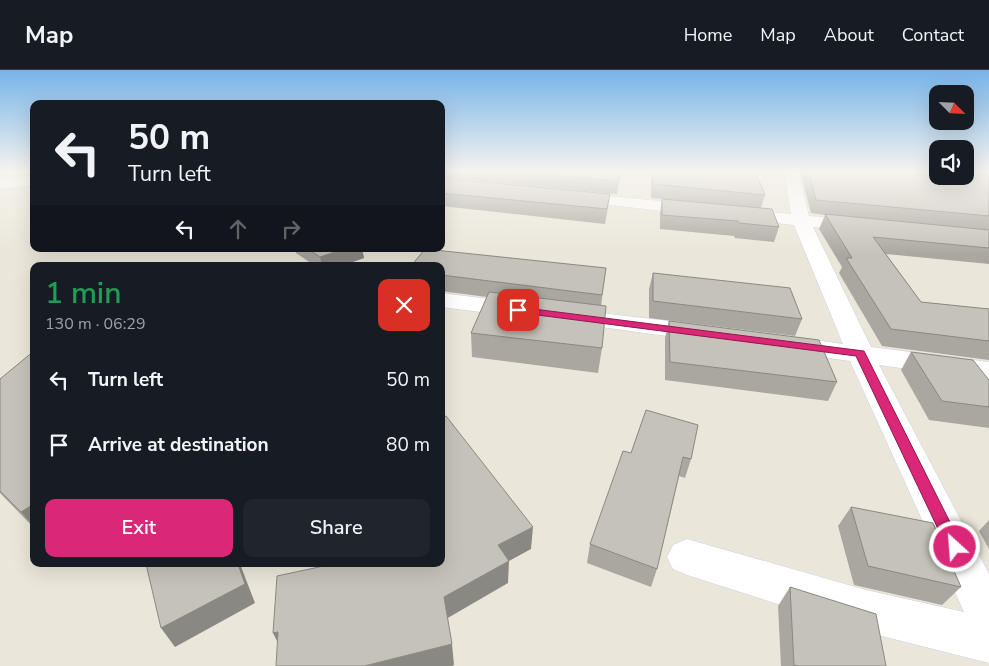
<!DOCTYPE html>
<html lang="en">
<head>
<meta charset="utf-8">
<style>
  body { margin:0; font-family:"Nunito Sans",sans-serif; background:#20242c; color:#f1f3f6; height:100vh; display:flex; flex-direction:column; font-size:19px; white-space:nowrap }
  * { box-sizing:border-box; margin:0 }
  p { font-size:16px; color:#9ea1a6 }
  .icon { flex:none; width:28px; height:28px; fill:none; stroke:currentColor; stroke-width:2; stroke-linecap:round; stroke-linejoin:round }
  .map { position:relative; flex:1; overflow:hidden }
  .panel { position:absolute; left:30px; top:192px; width:415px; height:305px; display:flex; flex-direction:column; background:#171b24; border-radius:10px; box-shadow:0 5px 20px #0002 }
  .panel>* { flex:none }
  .hud { position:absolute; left:30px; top:30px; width:415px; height:152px; border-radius:10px; box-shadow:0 5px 20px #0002; background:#171b24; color:#f1f3f6; overflow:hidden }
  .needle { width:32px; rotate:114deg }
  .buttons { position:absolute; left:929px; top:15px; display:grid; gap:10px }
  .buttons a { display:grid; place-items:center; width:45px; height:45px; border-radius:10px; background:#171b24; box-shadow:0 5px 20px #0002; font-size:25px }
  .pin { position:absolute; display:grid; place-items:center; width:42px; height:42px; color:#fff; margin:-21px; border-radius:10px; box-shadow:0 2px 8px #0006 }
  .me { position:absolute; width:55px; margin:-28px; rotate:334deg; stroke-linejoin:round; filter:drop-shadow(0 0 4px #0008) }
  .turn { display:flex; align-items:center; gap:18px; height:105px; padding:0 15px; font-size:22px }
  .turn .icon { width:65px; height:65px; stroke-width:2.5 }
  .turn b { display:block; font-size:35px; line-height:42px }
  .lanes { display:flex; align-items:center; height:48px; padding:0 15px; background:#0003; justify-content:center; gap:25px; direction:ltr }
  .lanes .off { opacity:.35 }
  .round { display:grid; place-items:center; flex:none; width:52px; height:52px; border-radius:10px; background:#20242c }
  .headline { display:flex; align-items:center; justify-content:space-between; height:85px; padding:0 15px }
  h1 { font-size:30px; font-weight:600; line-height:38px; color:#1e9e55 }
  .cta { display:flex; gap:10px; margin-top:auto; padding:10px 15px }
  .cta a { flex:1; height:58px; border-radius:10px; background:#db2777; color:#fff; font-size:20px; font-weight:600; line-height:58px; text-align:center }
  .cta a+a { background:#20242c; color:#f1f3f6 }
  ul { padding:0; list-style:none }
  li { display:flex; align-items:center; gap:15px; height:65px; padding:0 15px }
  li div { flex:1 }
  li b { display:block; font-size:19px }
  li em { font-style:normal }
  header { display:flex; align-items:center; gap:30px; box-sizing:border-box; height:70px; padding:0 25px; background:#171b24; border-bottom:1px solid #363941 }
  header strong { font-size:24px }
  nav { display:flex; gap:28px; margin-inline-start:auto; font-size:18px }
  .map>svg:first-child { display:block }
</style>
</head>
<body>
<header>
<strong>Map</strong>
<nav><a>Home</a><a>Map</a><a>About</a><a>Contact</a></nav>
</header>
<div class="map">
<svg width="989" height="596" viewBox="0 0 989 596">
  <rect width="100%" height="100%" fill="#eae6d9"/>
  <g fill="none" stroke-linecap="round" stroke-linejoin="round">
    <g stroke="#cecee0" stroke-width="1">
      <g id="minor">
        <path d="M784,101h14l11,45 51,4 6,2 3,4 -3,4 -6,2 -47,-5 58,120 118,15v18l-110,-15 110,209v89l-123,-31 -179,-57 -14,-6 -6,-12 6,-12 14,-6 179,51 98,22 -114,-251 -65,-9 -9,-2 -4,-6 4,-6 9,-2 58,8 -49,-119 -55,-6 -6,-1 -3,-4 3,-4 6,-1 52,5z"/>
        <path d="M34,105v10l-34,4v-10z"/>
        <path d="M572,122l126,13 6,1 3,4 -3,4 -6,1 -132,-15 -2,-3 2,-3z"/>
        <path d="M441,223l78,10 8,2 4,5 -4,5 -8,2 -78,-10z"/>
        <path d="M567,239l136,16 9,3 4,5 -4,5 -9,3 -145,-20 -3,-5 3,-5z"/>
      </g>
    </g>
    <use href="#minor" fill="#fff" fill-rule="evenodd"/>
  </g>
  <g fill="#a9a79f">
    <path d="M441,101h180l-4,23 -176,-17z"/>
    <path d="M651,101h104l10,24 -4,13 18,19 -5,15 -39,-4 -1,-2 -74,-7v-16l2,-14 46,4 -57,-5z"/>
    <path d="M800,101h189v93l-103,-10 35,48 68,7v51l-107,-14 -43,-73 3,-6 -23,-38 6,-14 -14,-2z"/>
    <path d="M441,108l167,29 -3,17 -164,-18z"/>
    <path d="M295,179h67l2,9 -23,8h-26l-19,-13z"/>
    <path d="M441,196l165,2 -5,38 1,42 -4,25 -126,-16 -1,-24 16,-36 -46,-6z"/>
    <path d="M653,203l149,46 -7,17 -146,-18v-29z"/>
    <path d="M669,251l168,61 -9,19 -163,-21v-42z"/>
    <path d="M34,281v177l-34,-35v-114z"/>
    <path d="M911,282l78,28v48l-60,-8 -28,-50z"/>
    <path d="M646,340l45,49 -6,19 -6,-2 -22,93 -6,18 -64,-24 3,-19 41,-91z"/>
    <path d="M851,437l110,80 -19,18 -88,-20 -16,-59z"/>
    <path d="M989,450v29l-10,-18z"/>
    <path d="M790,517l96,79h-105l-3,-60z"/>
  </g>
  <g fill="#8a8882">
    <path d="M344,179h18l2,9 -23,8h-19l-2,-9z"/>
    <path d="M34,434v23l-13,-15z"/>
    <path d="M533,457l-2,22 -22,12 -1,22 -62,36 -2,-22 54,-52z"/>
    <path d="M238,494h2l15,39 -80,44 -14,-19z"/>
    <path d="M278,562l6,23 -11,-22z"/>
    <path d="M452,574l2,21 -2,1h-88z"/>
  </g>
  <g fill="#c5c2b9" stroke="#8a8882">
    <path d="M512,101h109l-2,10z"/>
    <path d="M653,101h102l10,24 -112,-11z"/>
    <path d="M808,101h130v5h27v-5h21l3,2v43l-173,-16z"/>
    <path d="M441,108l169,16 -3,15 -166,-16z"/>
    <path d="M662,129l110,10 7,18 -40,-4 -1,-2 -76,-6z"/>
    <path d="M825,144l164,16v18l-116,-11 48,65 68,7v32l-98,-12 -45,-71h6z"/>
    <path d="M308,179h36l-24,8z"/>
    <path d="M425,179l181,19 -4,27 -161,-20v-9h-30z"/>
    <path d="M653,203l137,15 12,31 -149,-18z"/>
    <path d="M489,222l117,14 -4,42 -131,-15z"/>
    <path d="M669,251l150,19 18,42 -167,-20z"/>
    <path d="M34,281v153l-13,8 -21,-21v-112z"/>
    <path d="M911,282l62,8 16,20v27l-47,-6z"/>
    <path d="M646,340l52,15 -7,34 -8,-2 -26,112 -67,-25 33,-93 8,2z"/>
    <path d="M446,346l87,111 -35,18 11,16 -65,36 8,47 -88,22h-88l2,-34 -5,1 4,-57 56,-12h108v-146z"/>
    <path d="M851,437l82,16 28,64 -93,-21z"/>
    <path d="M146,494h92l7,20 -84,44z"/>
    <path d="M790,517l86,27 10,52h-88l-4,-1z"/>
  </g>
  <linearGradient id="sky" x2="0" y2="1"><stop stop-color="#77b3e9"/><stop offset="0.55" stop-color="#f6f4ee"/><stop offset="1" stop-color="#f6f4ee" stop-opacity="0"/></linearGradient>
  <rect width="989" height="185" fill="url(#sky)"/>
  <path fill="#db2777" stroke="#8e194d" d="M518,237l346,44 96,191 3,5 -3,5 -5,2 -6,-2 -93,-196 -342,-44v-4z"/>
</svg>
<div class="buttons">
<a><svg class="needle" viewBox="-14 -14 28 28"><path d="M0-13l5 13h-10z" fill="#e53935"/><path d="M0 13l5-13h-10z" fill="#9ea1a6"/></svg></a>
<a><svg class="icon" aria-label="sound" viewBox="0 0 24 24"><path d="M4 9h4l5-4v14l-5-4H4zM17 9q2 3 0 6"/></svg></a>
</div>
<div class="pin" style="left:518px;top:240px;background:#d93025"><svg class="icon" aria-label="arrive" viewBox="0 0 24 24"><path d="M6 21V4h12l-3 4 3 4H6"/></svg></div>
<svg class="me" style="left:955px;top:477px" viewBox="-20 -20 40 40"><circle r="17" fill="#db2777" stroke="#fff" stroke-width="3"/><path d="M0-11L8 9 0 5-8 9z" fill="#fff"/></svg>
<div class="hud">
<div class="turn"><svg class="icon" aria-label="left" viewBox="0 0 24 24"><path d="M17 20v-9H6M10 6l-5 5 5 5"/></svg><div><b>50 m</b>Turn left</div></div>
<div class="lanes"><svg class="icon" aria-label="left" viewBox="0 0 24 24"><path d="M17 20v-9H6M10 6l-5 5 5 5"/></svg><svg class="icon off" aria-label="ahead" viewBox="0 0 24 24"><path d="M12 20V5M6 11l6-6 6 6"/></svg><svg class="icon off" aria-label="right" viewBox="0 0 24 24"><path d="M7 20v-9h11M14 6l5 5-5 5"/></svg></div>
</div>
<section class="panel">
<div class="headline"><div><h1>1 min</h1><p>130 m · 06:29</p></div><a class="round" style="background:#d93025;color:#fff"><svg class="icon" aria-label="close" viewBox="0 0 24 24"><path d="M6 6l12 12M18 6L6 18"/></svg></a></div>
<ul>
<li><svg class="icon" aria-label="left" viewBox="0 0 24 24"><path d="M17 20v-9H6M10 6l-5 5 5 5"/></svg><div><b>Turn left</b></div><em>50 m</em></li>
<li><svg class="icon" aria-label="arrive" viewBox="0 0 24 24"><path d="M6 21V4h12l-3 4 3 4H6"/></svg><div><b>Arrive at destination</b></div><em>80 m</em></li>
</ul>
<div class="cta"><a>Exit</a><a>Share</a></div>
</section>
</div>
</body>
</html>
